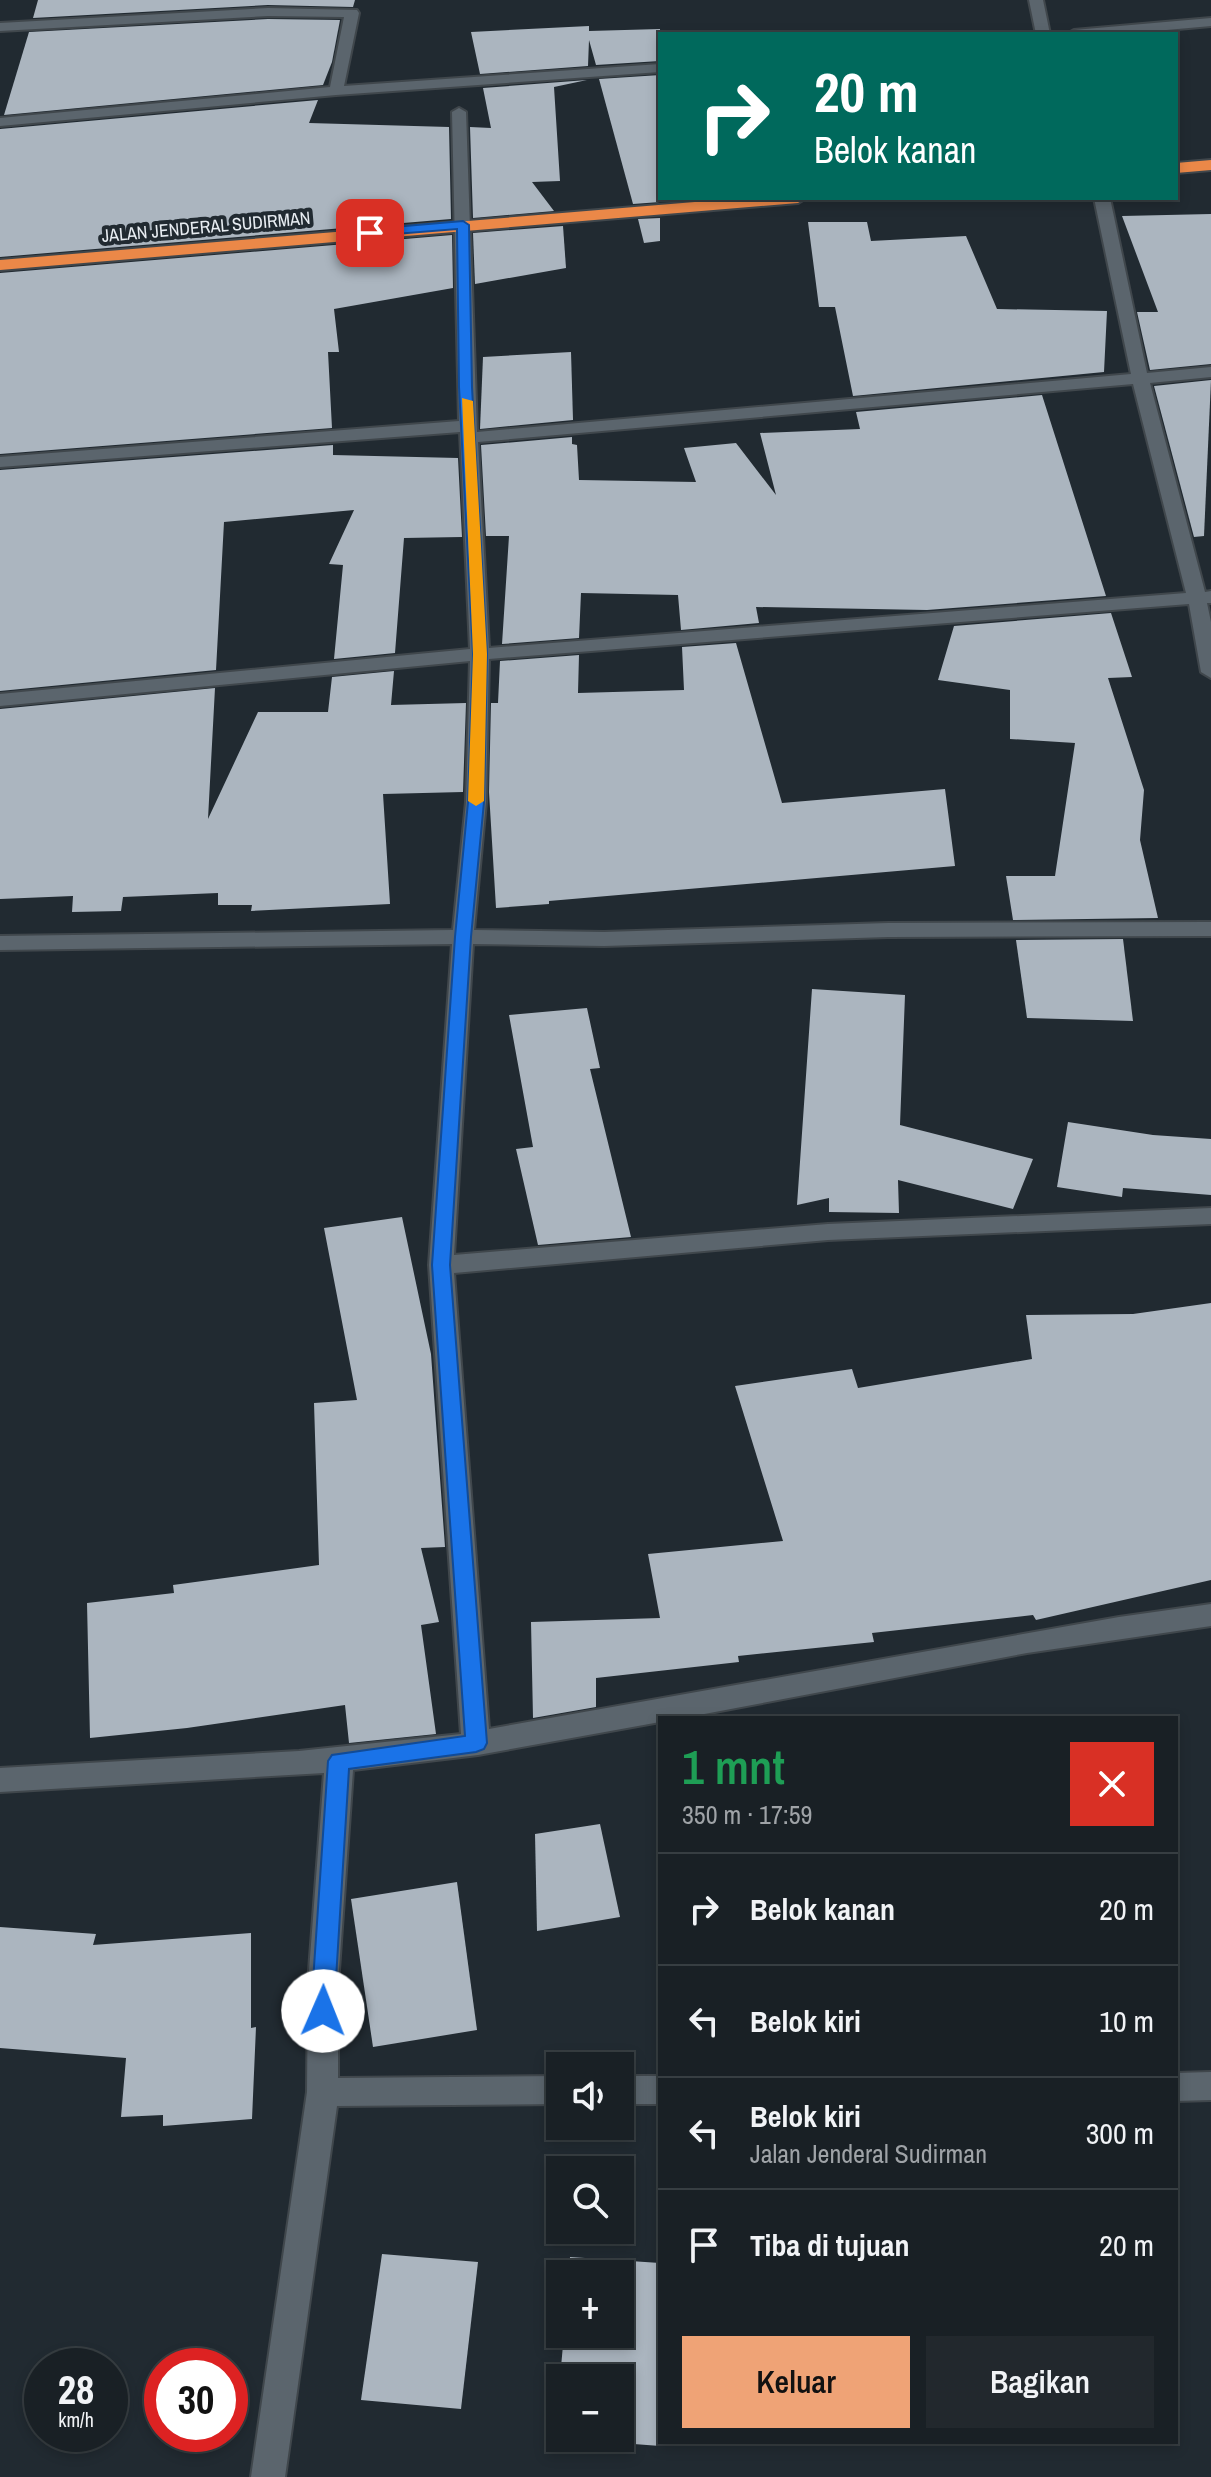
<!DOCTYPE html>
<html lang="id">
<head>
<meta charset="utf-8">
<style>
  body { margin:0; font-family:"Archivo Narrow",sans-serif; background:#22282d; color:#f1f3f6; height:100vh; display:flex; flex-direction:column; font-size:30px; white-space:nowrap }
  * { box-sizing:border-box; margin:0 }
  p { font-size:26px; color:#9fa3a7 }
  .icon { flex:none; width:44px; height:44px; fill:none; stroke:currentColor; stroke-width:2; stroke-linecap:round; stroke-linejoin:round }
  .map { position:relative; flex:1; overflow:hidden }
  .sheet { position:absolute; left:658px; top:1716px; width:520px; height:728px; display:flex; flex-direction:column; background:#192025; border-radius:0px; box-shadow:0 4px 12px #0003,0 0 0 2px #373e42 }
  .sheet>* { flex:none }
  .hud { position:absolute; left:658px; top:32px; width:520px; height:168px; border-radius:0px; box-shadow:0 4px 12px #0003,0 0 0 2px #373e42; background:#00695c; color:#fff; overflow:hidden }
  .fabs { position:absolute; left:546px; top:2052px; display:grid; gap:16px }
  .fabs a { display:grid; place-items:center; width:88px; height:88px; border-radius:0px; background:#192025; box-shadow:0 4px 12px #0003,0 0 0 2px #373e42; font-size:40px }
  .speed { position:absolute; left:24px; top:2348px; display:flex; gap:16px; font-size:40px; font-weight:700; text-align:center }
  .speed>* { display:grid; place-content:center; width:104px; height:104px; border-radius:50%; background:#192025; box-shadow:0 4px 12px #0003,0 0 0 2px #373e42; line-height:1 }
  .speed small { font-size:20px; font-weight:400 }
  .speed .limit { border:12px solid #d22; background:#fff; color:#111 }
  .pin { position:absolute; display:grid; place-items:center; width:68px; height:68px; color:#fff; margin:-34px; border-radius:16px; box-shadow:0 4px 12px #0006 }
  .me { position:absolute; width:88px; margin:-44px; rotate:1deg; stroke-linejoin:round; filter:drop-shadow(0 0 6px #0008) }
  .turn { display:flex; align-items:center; gap:28px; height:168px; padding:0 24px; font-size:36px }
  .turn .icon { width:104px; height:104px; stroke-width:2.5 }
  .turn b { display:block; font-size:56px; line-height:68px }
  .round { display:grid; place-items:center; flex:none; width:84px; height:84px; border-radius:0px; background:#22282d }
  .headline { display:flex; align-items:center; justify-content:space-between; height:136px; padding:0 24px }
  h1 { font-size:48px; font-weight:600; line-height:60px; color:#1e9e55 }
  .cta { display:flex; gap:16px; margin-top:auto; padding:16px 24px }
  .cta a { flex:1; height:92px; border-radius:0px; background:#efa376; color:#111; font-size:32px; font-weight:600; line-height:92px; text-align:center }
  .cta a+a { background:#22282d; color:#f1f3f6 }
  ul { padding:0; list-style:none }
  li { display:flex; align-items:center; gap:24px; height:112px; padding:0 24px; border-top:2px solid #373e42 }
  li div { flex:1 }
  li b { display:block; font-size:30px }
  li em { font-style:normal }
  .map>svg:first-child { display:block }
</style>
</head>
<body>
<div class="map">
<svg width="1211" height="2477" viewBox="0 0 1211 2477">
  <rect width="100%" height="100%" fill="#212a31"/>
  <g fill="#abb5bf">
    <path d="M38,0h317l-2,7 -85,-2 -235,13z"/>
    <path d="M268,19l72,1 -8,42 -9,23 -319,30 25,-83z"/>
    <path d="M589,26v5l71,-2v32l-64,4 -7,-25 -1,26 -108,8 -9,-42z"/>
    <path d="M660,75v127l-27,2 -34,-125z"/>
    <path d="M587,80l-33,7 6,94 -28,1 22,29 -81,7 -3,-91 21,1 -8,-40z"/>
    <path d="M318,100l-9,23 140,4 2,92 -451,38v-128z"/>
    <path d="M1211,214v150l-61,6 -13,-58h21l-36,-96z"/>
    <path d="M660,218v23l-16,2 -6,-24z"/>
    <path d="M808,222h59l4,19 95,-5 31,73 110,2 -3,61 -251,24 -18,-89h-16z"/>
    <path d="M563,226l3,42 -91,16 -2,-51z"/>
    <path d="M452,235l1,53 -119,21 5,43h-11l4,76 -332,26v-181z"/>
    <path d="M571,352l2,68 -93,9 3,-72z"/>
    <path d="M1211,380l-7,156 -10,1 -40,-151z"/>
    <path d="M1042,395l64,201 -179,14 -171,-3 3,16 -78,7 -3,-35 -97,-2 -2,45 -77,6 7,-108h-23l-5,-91 91,-8v7l5,1 2,35 117,2 -12,-34 52,-5 40,52 -16,-62 100,-4 -4,-17z"/>
    <path d="M333,445v10l125,3 4,79 -58,1 -9,115 -61,6 9,-94 -14,-1 25,-54 -130,12 -8,148 -216,21v-221z"/>
    <path d="M1111,613l21,64 -24,1 36,112 -4,50 18,78 -145,2 -7,-44h49l20,-133 -65,-4v-49l-72,-10 16,-54z"/>
    <path d="M736,643l46,160 163,-14 10,77 -406,35v3l-53,4 -7,-116 2,-89h7l2,-42 79,-6 -1,38 106,-3 -2,-43z"/>
    <path d="M394,671l-3,34 75,-2 -3,89 -80,2 7,110 -139,7 1,-6h-34v-12l-95,4 -2,14 -49,1 1,-16 -73,3v-190l215,-21 -7,131 50,-107h70l4,-35z"/>
    <path d="M1123,939l10,82 -106,-3 -11,-78z"/>
    <path d="M812,989l93,6 -5,130 133,34 -20,50 -115,-29 1,33 -70,-1v-14l-32,7z"/>
    <path d="M587,1008l13,60 -10,1 41,168 -93,8 -22,-96 17,-2 -24,-132z"/>
    <path d="M1068,1122l85,13 58,4v56l-88,-7 -1,9 -65,-10z"/>
    <path d="M402,1217l29,137 14,193 -24,1 18,74 -18,3 15,109 -87,9 -4,-38 -158,23 -97,10 -3,-135 87,-10 -1,-8 146,-20 -5,-162 43,-3 -33,-172z"/>
    <path d="M1211,1303v277l-175,40 -3,-5 -161,18 2,9 -136,14 1,6 -143,16v29l-63,11 -2,-96 129,-4 -12,-64 135,-13 -48,-155 117,-17 6,19 174,-29 -6,-44 107,-1z"/>
    <path d="M600,1824l20,93 -83,14 -2,-97z"/>
    <path d="M457,1882l20,148 -104,17 -22,-148z"/>
    <path d="M0,1927l96,7 -3,11 158,-12v95l5,-1 -4,92 -89,7v-11l-42,2 5,-59 -126,-10z"/>
    <path d="M382,2254l96,8 -17,147 -100,-9z"/>
    <path d="M570,2257l90,6v183l-105,-8 5,-60v60h60v-60h-60l4,-44h56v-60h-51z"/>
  </g>
  <g fill="none" stroke-linecap="round" stroke-linejoin="round">
    <g stroke="#40474c" stroke-width="4">
      <g id="minor">
        <path d="M1029,0h14l7,34h-14z"/>
        <path d="M268,8l89,2 2,3 -15,73 316,-22v8l-324,23 -336,31v-8l330,-31 14,-70 -76,-1 -268,15v-8z"/>
        <path d="M1211,18v8l-89,8h-55l7,-4z"/>
        <path d="M459,108l7,4 11,320 654,-58 -37,-176h16l37,175 64,-6v10l-61,6 55,209 6,-1v12h-4l4,19v56l-10,-6 -12,-68 -700,55 -3,143 -12,128 130,2 284,-9 323,-1v14l-323,1 -284,9 -131,-2 -19,311 374,-31 383,-16v16l-383,16 -374,33 35,456 630,-112 92,-13v22l-184,27 -344,65h-23v4l-182,33 -125,15 -15,214v94l222,-2v28l-223,2 -52,371h-34l56,-385 1,-108 16,-211 -324,19v-24l299,-17 162,-17 -32,-469 23,-321 -452,6v-14l453,-6 13,-128 4,-141 -470,45v-12l470,-45 -10,-217 -460,35v-10l459,-36 -7,-309zM1133,384l53,209 -697,55 -11,-206z"/>
        <path d="M1211,2072v28l-35,1v-28z"/>
        <rect x="620" y="2076" width="40" height="28"/>
      </g>
    </g>
    <g stroke="#40474c" stroke-width="4">
      <g id="highway">
        <path d="M1211,160v10l-35,3v-10z"/>
        <path d="M743,198h63l-8,5 -798,67v-10z"/>
      </g>
    </g>
    <use href="#minor" fill="#5b656d" fill-rule="evenodd"/>
    <use href="#highway" fill="#eb8848" fill-rule="evenodd"/>
  </g>
  <path fill="#1a73e8" stroke="#114b97" stroke-width="2" d="M463,221l6,4 3,162 15,267 -3,148 -13,135 -21,328 37,478 -3,6 -8,3 -127,17 -15,242 -3,8 -8,3 -8,-3 -4,-8 17,-250 4,-6 133,-19 -33,-471 23,-328 13,-135 5,-148 -14,-267 -2,-158 -87,7 -6,-3 6,-4z"/>
  <path fill="#f59e0b" d="M462,398l11,3 14,253 -3,147 -8,5 -8,-5 5,-147z"/>
  <g text-anchor="middle" stroke-width="8" stroke-linejoin="round" paint-order="stroke">
    <g font-size="18" fill="#e8edf2" stroke="#212a31">
      <text transform="translate(206 227) rotate(-5)" y="6">JALAN JENDERAL SUDIRMAN</text>
    </g>
  </g>
</svg>
<div class="fabs">
<a><svg class="icon" aria-label="sound" viewBox="0 0 24 24"><path d="M4 9h4l5-4v14l-5-4H4zM17 9q2 3 0 6"/></svg></a>
<a><svg class="icon" aria-label="search" viewBox="0 0 24 24"><circle cx="10" cy="10" r="6"/><path d="M15 15l6 6"/></svg></a>
<a>+</a>
<a>−</a>
</div>
<div class="speed"><div>28<small>km/h</small></div><div class="limit">30</div></div>
<div class="pin" style="left:370px;top:233px;background:#d93025"><svg class="icon" aria-label="arrive" viewBox="0 0 24 24"><path d="M6 21V4h12l-3 4 3 4H6"/></svg></div>
<svg class="me" style="left:323px;top:2011px" viewBox="-20 -20 40 40"><circle r="19" fill="#fff"/><path d="M0-13L10 11 0 6-10 11z" fill="#1a73e8"/></svg>
<div class="hud">
<div class="turn"><svg class="icon" aria-label="right" viewBox="0 0 24 24"><path d="M7 20v-9h11M14 6l5 5-5 5"/></svg><div><b>20 m</b>Belok kanan</div></div>
</div>
<section class="sheet">
<div class="headline"><div><h1>1 mnt</h1><p>350 m · 17:59</p></div><a class="round" style="background:#d93025;color:#fff"><svg class="icon" aria-label="close" viewBox="0 0 24 24"><path d="M6 6l12 12M18 6L6 18"/></svg></a></div>
<ul>
<li><svg class="icon" aria-label="right" viewBox="0 0 24 24"><path d="M7 20v-9h11M14 6l5 5-5 5"/></svg><div><b>Belok kanan</b></div><em>20 m</em></li>
<li><svg class="icon" aria-label="left" viewBox="0 0 24 24"><path d="M17 20v-9H6M10 6l-5 5 5 5"/></svg><div><b>Belok kiri</b></div><em>10 m</em></li>
<li><svg class="icon" aria-label="left" viewBox="0 0 24 24"><path d="M17 20v-9H6M10 6l-5 5 5 5"/></svg><div><b>Belok kiri</b><p>Jalan Jenderal Sudirman</p></div><em>300 m</em></li>
<li><svg class="icon" aria-label="arrive" viewBox="0 0 24 24"><path d="M6 21V4h12l-3 4 3 4H6"/></svg><div><b>Tiba di tujuan</b></div><em>20 m</em></li>
</ul>
<div class="cta"><a>Keluar</a><a>Bagikan</a></div>
</section>
</div>
</body>
</html>
